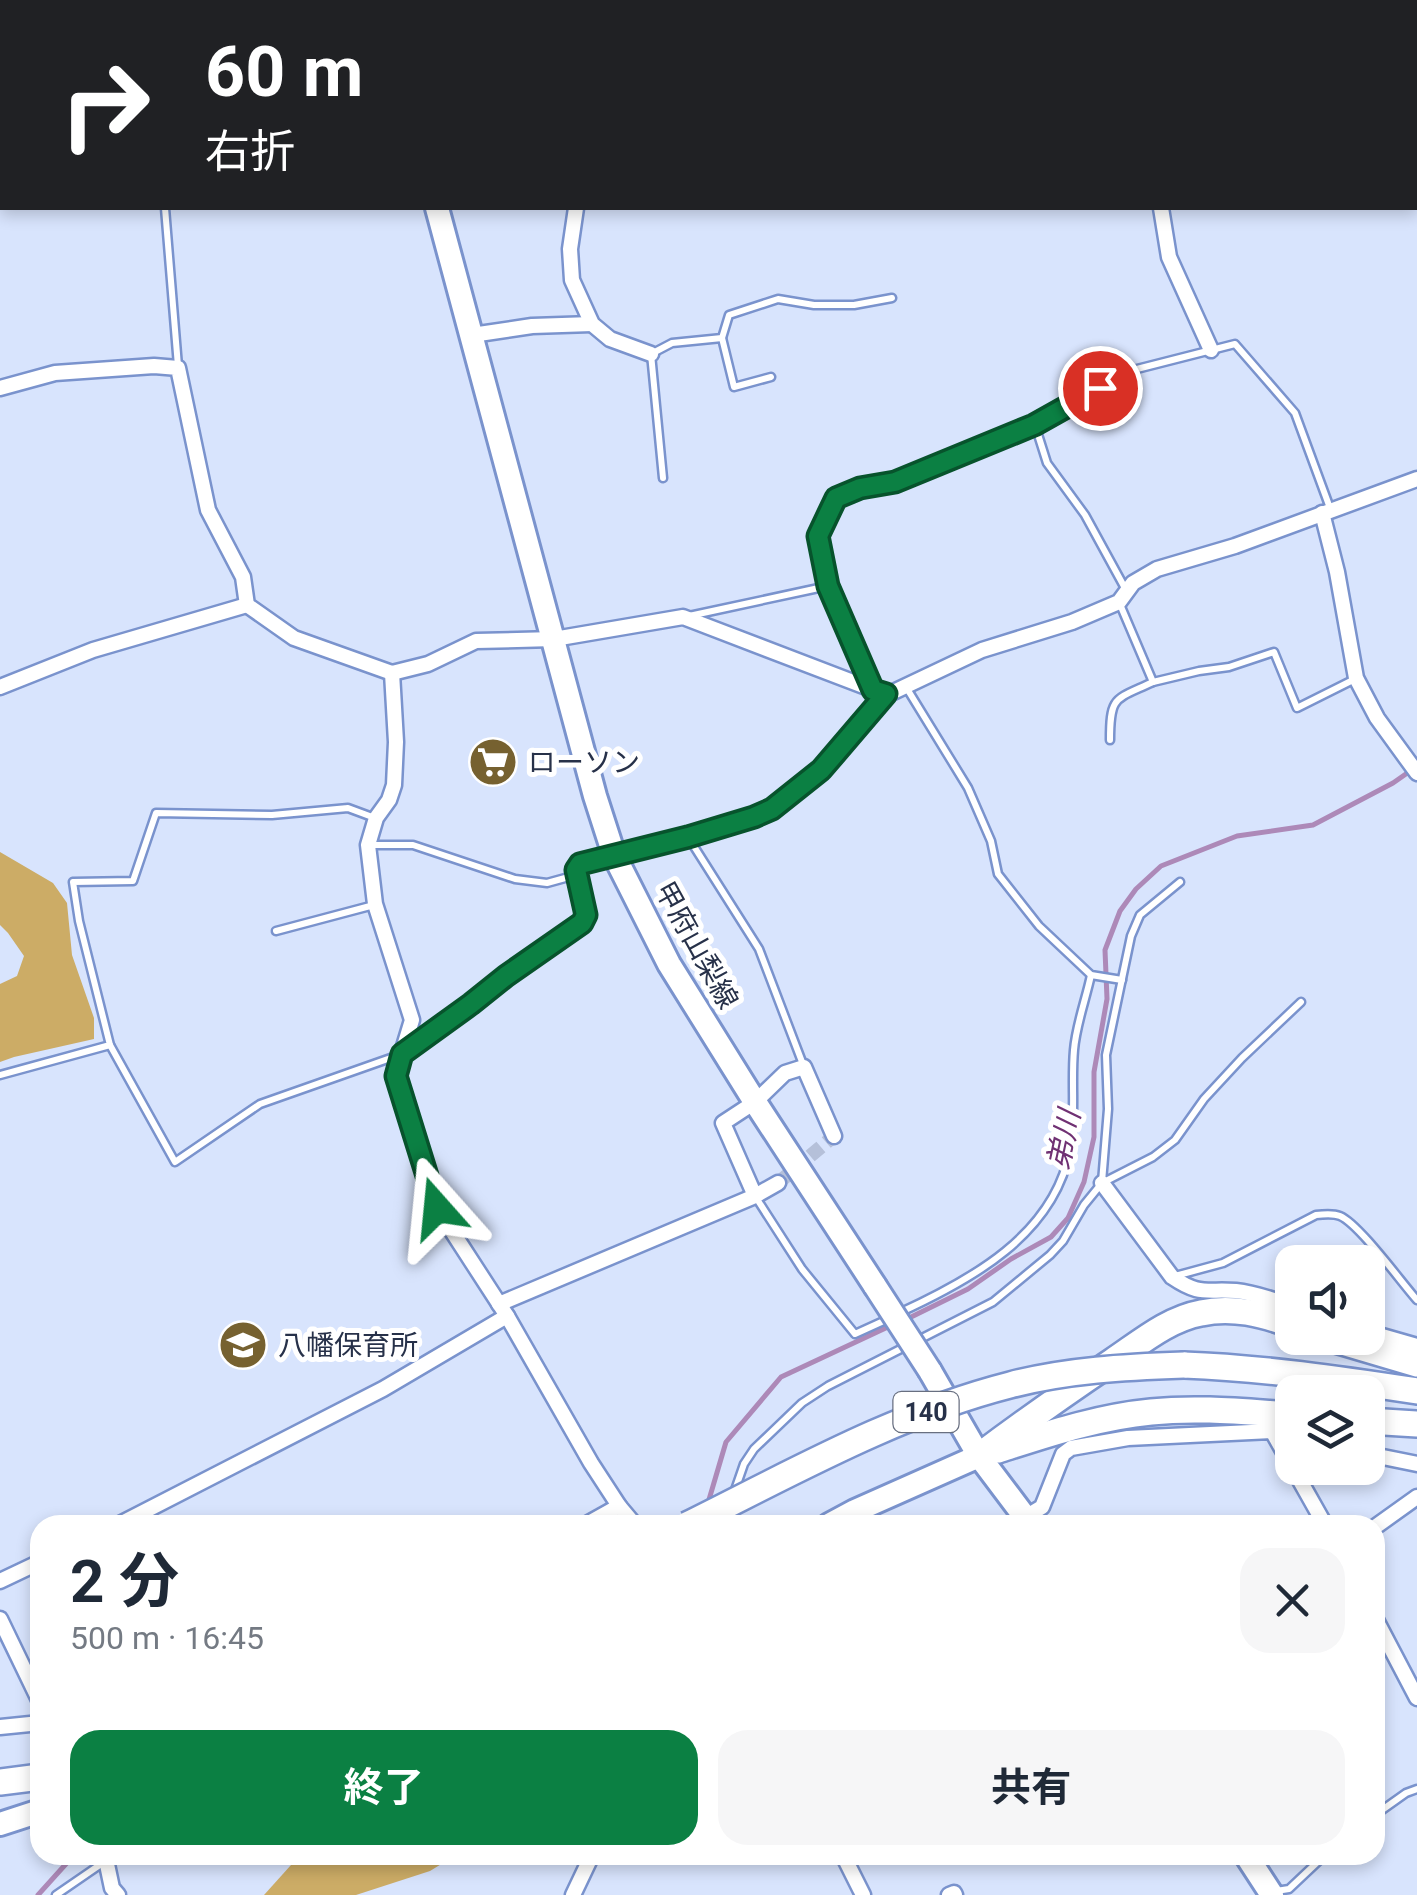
<!DOCTYPE html>
<html lang="ja">
<head>
<meta charset="utf-8">
<style>
  body { margin:0; font-family:Roboto,"Noto Sans JP",sans-serif; background:#f6f6f7; color:#1f2937; height:100vh; display:flex; flex-direction:column; font-size:38px; white-space:nowrap }
  * { box-sizing:border-box; margin:0 }
  p { font-size:32px; color:#747a83 }
  .icon { flex:none; width:55px; height:55px; fill:none; stroke:currentColor; stroke-width:2; stroke-linecap:round; stroke-linejoin:round }
  .map { position:relative; flex:1; overflow:hidden }
  .drawer { position:absolute; left:30px; top:1515px; width:1355px; height:350px; display:flex; flex-direction:column; background:#fff; border-radius:30px; box-shadow:0 5px 15px #0003 }
  .drawer>* { flex:none }
  .hud { position:absolute; left:0px; top:0px; width:1418px; height:210px; box-shadow:0 5px 15px #0003; background:#202124; color:#fff; overflow:hidden }
  .controls { position:absolute; left:1275px; top:1245px; display:grid; gap:20px }
  .controls a { display:grid; place-items:center; width:110px; height:110px; border-radius:20px; background:#fff; box-shadow:0 5px 15px #0003; font-size:50px }
  .pin { position:absolute; display:grid; place-items:center; width:85px; height:85px; color:#fff; margin:-42px; border:5px solid #fff; border-radius:50%; box-shadow:0 2px 10px #0007 }
  .me { position:absolute; width:110px; margin:-55px; rotate:342deg; stroke-linejoin:round; filter:drop-shadow(0 0 8px #0008) }
  .turn { display:flex; align-items:center; gap:35px; height:210px; padding:0 40px; font-size:45px }
  .turn .icon { width:130px; height:130px; stroke-width:2.5 }
  .turn b { display:block; font-size:70px; line-height:85px }
  .round { display:grid; place-items:center; flex:none; width:105px; height:105px; border-radius:30px; background:#f6f6f7 }
  .head { display:flex; align-items:center; justify-content:space-between; height:170px; padding:0 40px }
  h1 { font-size:60px; font-weight:700; line-height:75px }
  .primary-button { display:flex; gap:20px; margin-top:auto; padding:20px 40px }
  .primary-button a { flex:1; height:115px; border-radius:30px; background:#0b8043; color:#fff; font-size:40px; font-weight:700; line-height:115px; text-align:center }
  .primary-button a+a { background:#f6f6f7; color:#1f2937 }
  .map>svg:first-child { display:block }
</style>
</head>
<body>
<div class="map">
<svg width="1417" height="1895" viewBox="0 0 1417 1895">
  <rect width="100%" height="100%" fill="#d8e4fd"/>
  <g fill="#ccac66">
    <path d="M0,852l53,31 14,20 5,52 22,63v21l-80,18 -14,5v-78l17,-8 7,-20 -16,-23 -8,-8z"/>
    <path d="M300,1855h156l-26,16 -74,24h-92z"/>
  </g>
  <g fill="none" stroke-linecap="round" stroke-linejoin="round">
    <g stroke="#ad89b8" stroke-width="5">
      <path d="M905,1320l63,-31 43,-30 40,-22 17,-19 16,-36 10,-45v-65l13,-73 -2,-49 15,-39 16,-22 25,-23 76,-30 76,-11 80,-42 20,-14"/>
      <path d="M708,1503l18,-61 55,-65 109,-51"/>
      <path d="M38,1895l36,-40"/>
    </g>
    <path stroke="#b5c0d9" stroke-width="14" stroke-dasharray="14 7" stroke-linecap="butt" d="M778,1183l56,-47"/>
    <g stroke="#7a93cd" stroke-width="11">
      <g id="service">
        <path d="M1415,109h2"/>
        <path d="M165,208l13,158"/>
        <path d="M722,338l12,49 37,-10"/>
        <path d="M1035,425l12,38 38,52 41,75"/>
        <path d="M663,478l-12,-124 21,-11 50,-5 7,-23 49,-16 36,6h40l38,-7"/>
        <path d="M1119,602l34,80 46,-11 30,-4 45,-15 23,56 58,-29"/>
        <path d="M689,616l139,-30"/>
        <path d="M906,687l62,101 23,53 7,33 41,52 52,49 31,5"/>
        <path d="M873,689l-45,-103 -10,-50 18,-37 24,-11 35,-7 140,-56 98,-55 102,-26 60,69 35,95"/>
        <path d="M1110,740c0,-45 5,-40 43,-58"/>
        <path d="M688,837l71,112 45,118"/>
        <path d="M370,845h43l102,34 32,4 29,-8"/>
        <path d="M618,854l70,-17 67,-20 17,-8 49,-39 65,-74"/>
        <path d="M276,931l98,-26"/>
        <path d="M110,1045l65,117 85,-58 142,-50 69,-50 35,-28 76,-53"/>
        <path d="M0,1075l110,-30 -31,-124 -6,-39 60,-1 23,-68 116,2 76,-7 27,10"/>
        <path d="M1102,1182l6,-73 -2,-54 25,-119 9,-21 40,-33"/>
        <path d="M755,1196l47,73 53,65 33,-15"/>
        <path d="M1175,1276l48,-13 93,-48c8,-1 17,-2 24,1 19,8 61,66 77,84"/>
        <path d="M899,1313c72,-33 155,-78 171,-163 6,-33 1,-67 4,-100 2,-25 12,-51 17,-75"/>
        <path d="M735,1490l9,-26 10,-15 48,-46 26,-17 165,-84 57,-47 13,-14 21,-36 18,-22 51,-26 22,-17 29,-41 38,-41 59,-56"/>
        <path d="M1375,1815l31,-22 11,-4"/>
        <path d="M1276,1891l13,-2 36,-34"/>
        <path d="M56,1895l48,-33"/>
      </g>
    </g>
    <g stroke="#7a93cd" stroke-width="19">
      <g id="minor">
        <path d="M602,0l1,2"/>
        <path d="M1130,2v-2"/>
        <path d="M576,208l-6,41 2,31 20,44 18,15 41,15"/>
        <path d="M1161,208l8,49 42,93"/>
        <path d="M472,335l60,-9 60,-2"/>
        <path d="M0,388l55,-15 99,-7 24,2 30,142 35,67 4,28 47,33 98,35 36,-9 48,-23 78,-2 129,-22 204,78 95,-45 90,-28 47,-20 14,-19 24,-14 78,-23 182,-67"/>
        <path d="M1322,513l15,59 19,106 21,40 40,55"/>
        <path d="M392,673l4,69 -2,43 -5,15 -13,18 -8,27 7,59 37,116 -17,56 5,18 37,114 70,108 84,147 28,43 16,19"/>
        <path d="M0,687l93,-37 154,-45"/>
        <path d="M583,923l3,-8 -10,-46 4,-6 34,-8"/>
        <path d="M1102,1183l70,94c28,19 33,12 64,14 19,2 39,9 56,15"/>
        <path d="M755,1196l-32,-73 32,-21 30,-29 19,-6 30,69"/>
        <path d="M499,1304l256,-108 23,-13"/>
        <path d="M1368,1332l49,14"/>
        <path d="M1272,1431l20,5"/>
        <path d="M1368,1454l49,10"/>
        <path d="M118,1525l265,-136 124,-73"/>
        <path d="M585,1525l34,-19"/>
        <path d="M1012,1525l30,-18 21,-53 8,-6 57,-10 144,-7 53,94"/>
        <path d="M1375,1527l42,-30"/>
        <path d="M0,1581l40,-19"/>
        <path d="M1375,1618l42,80"/>
        <path d="M0,1619l40,83"/>
        <path d="M0,1727l40,-4"/>
        <path d="M105,1855l7,33 6,7"/>
        <path d="M843,1855l20,40"/>
        <path d="M573,1895l19,-40"/>
        <path d="M949,1895l5,-2 1,2"/>
      </g>
    </g>
    <g stroke="#7a93cd" stroke-width="28">
      <g id="primary">
        <path d="M437,208l158,588 19,59 55,109 86,138 120,184"/>
        <path d="M930,1371l49,85 52,69"/>
        <path d="M1246,1855l26,40"/>
      </g>
    </g>
    <g stroke="#7a93cd" stroke-width="28">
      <g id="trunk">
        <path d="M413,2l8,-2"/>
        <path d="M0,132l2,-1"/>
        <path d="M829,1525l26,-14 124,-55"/>
        <path d="M0,1824l40,-13"/>
      </g>
    </g>
    <g stroke="#7a93cd" stroke-width="30">
      <g id="motorway">
        <path d="M1329,1338l88,26"/>
        <path d="M1184,1365c79,3 155,14 233,26"/>
        <path d="M1368,1421l49,3"/>
        <path d="M998,1450c50,-16 100,-33 153,-38 47,-5 94,0 141,3"/>
        <path d="M979,1456c44,-33 88,-64 134,-95 27,-18 55,-42 88,-48 31,-7 62,1 91,12"/>
        <path d="M0,1782l40,-5"/>
      </g>
    </g>
    <use href="#service" stroke="#fff" stroke-width="6"/>
    <use href="#minor" stroke="#fff" stroke-width="14"/>
    <use href="#primary" stroke="#fff" stroke-width="22"/>
    <use href="#trunk" stroke="#fff" stroke-width="22"/>
    <use href="#motorway" stroke="#fff" stroke-width="25"/>
    <g stroke="#7a93cd" stroke-width="28" stroke-linecap="butt">
      <path id="primary-bridge" d="M875,1286l55,85"/>
    </g>
    <g stroke="#7a93cd" stroke-width="30" stroke-linecap="butt">
      <path id="motorway-bridge" d="M687,1525c105,-52 209,-111 323,-140 57,-15 116,-18 174,-20"/>
    </g>
    <use href="#primary-bridge" stroke="#fff" stroke-width="22"/>
    <use href="#motorway-bridge" stroke="#fff" stroke-width="25"/>
  </g>
  <g fill="none" stroke-linecap="round" stroke-linejoin="round">
    <g stroke="#07532c" stroke-width="25">
      <path id="route" d="M437,1208l-41,-132 6,-22 69,-50 35,-28 76,-53 4,-8 -10,-45 4,-6 108,-27 66,-20 18,-8 49,-39 65,-76 -13,-4 -45,-104 -10,-50 18,-38 24,-10 35,-6 139,-57 66,-37"/>
    </g>
    <use href="#route" stroke="#0b8043" stroke-width="18"/>
  </g>
  <defs>
    <g id="supermarket-disc" transform="scale(2.5)"><circle r="9.5" fill="#766130" stroke="#fff"/><path d="M-6-5.5h2.5l.6 2H6L4.5 2H-2.5L-4.4-4H-6ZM-1.5 3.2a1.3 1.3 0 1 0 .1 0ZM3 3.2a1.3 1.3 0 1 0 .1 0Z" fill="#fff"/></g>
    <g id="school-disc" transform="scale(2.5)"><circle r="9.5" fill="#766130" stroke="#fff"/><path d="M0-5L7-2L0 1L-7-2ZM-4 1L0 2.5L4 1V4Q0 6-4 4Z" fill="#fff"/></g>
  </defs>
  <g fill-rule="evenodd">
    <use href="#supermarket-disc" x="493" y="762"/>
    <use href="#school-disc" x="243" y="1345"/>
  </g>
  <g text-anchor="middle" stroke-width="10" stroke-linejoin="round" paint-order="stroke">
    <rect fill="#fff" stroke="#686f80" stroke-width="2.5" x="893.5" y="1392" width="65" height="40" rx="8"/>
    <g font-size="25" font-weight="bold" fill="#273149">
      <text x="926" y="1421">140</text>
    </g>
    <g font-size="28" fill="#273149" stroke="#fff" text-anchor="start">
      <text x="528" y="772">ローソン</text>
      <text x="278" y="1355">八幡保育所</text>
    </g>
    <g font-size="28" fill="#273149" stroke="#fff">
      <text transform="translate(697 945) rotate(61)" y="10">甲府山梨線</text>
    </g>
    <g font-size="30" font-style="italic" fill="#703173" stroke="#fff">
      <text transform="translate(1064 1140) rotate(-78)" y="10">弟川</text>
    </g>
  </g>
</svg>
<div class="controls">
<a><svg class="icon" aria-label="sound" viewBox="0 0 24 24"><path d="M4 9h4l5-4v14l-5-4H4zM17 9q2 3 0 6"/></svg></a>
<a><svg class="icon" aria-label="layers" viewBox="0 0 24 24"><path d="M12 4l9 5-9 5-9-5zM3 14l9 5 9-5"/></svg></a>
</div>
<div class="pin" style="left:1100px;top:388px;background:#d93025"><svg class="icon" aria-label="arrive" viewBox="0 0 24 24"><path d="M6 21V4h12l-3 4 3 4H6"/></svg></div>
<svg class="me" style="left:437px;top:1208px" viewBox="-20 -20 40 40"><path d="M0-17L14 15 0 8-14 15z" fill="#0b8043" stroke="#fff" stroke-width="4"/></svg>
<div class="hud">
<div class="turn"><svg class="icon" aria-label="right" viewBox="0 0 24 24"><path d="M7 20v-9h11M14 6l5 5-5 5"/></svg><div><b>60 m</b>右折</div></div>
</div>
<section class="drawer">
<div class="head"><div><h1>2 分</h1><p>500 m · 16:45</p></div><a class="round"><svg class="icon" aria-label="close" viewBox="0 0 24 24"><path d="M6 6l12 12M18 6L6 18"/></svg></a></div>
<div class="primary-button"><a>終了</a><a>共有</a></div>
</section>
</div>
</body>
</html>
